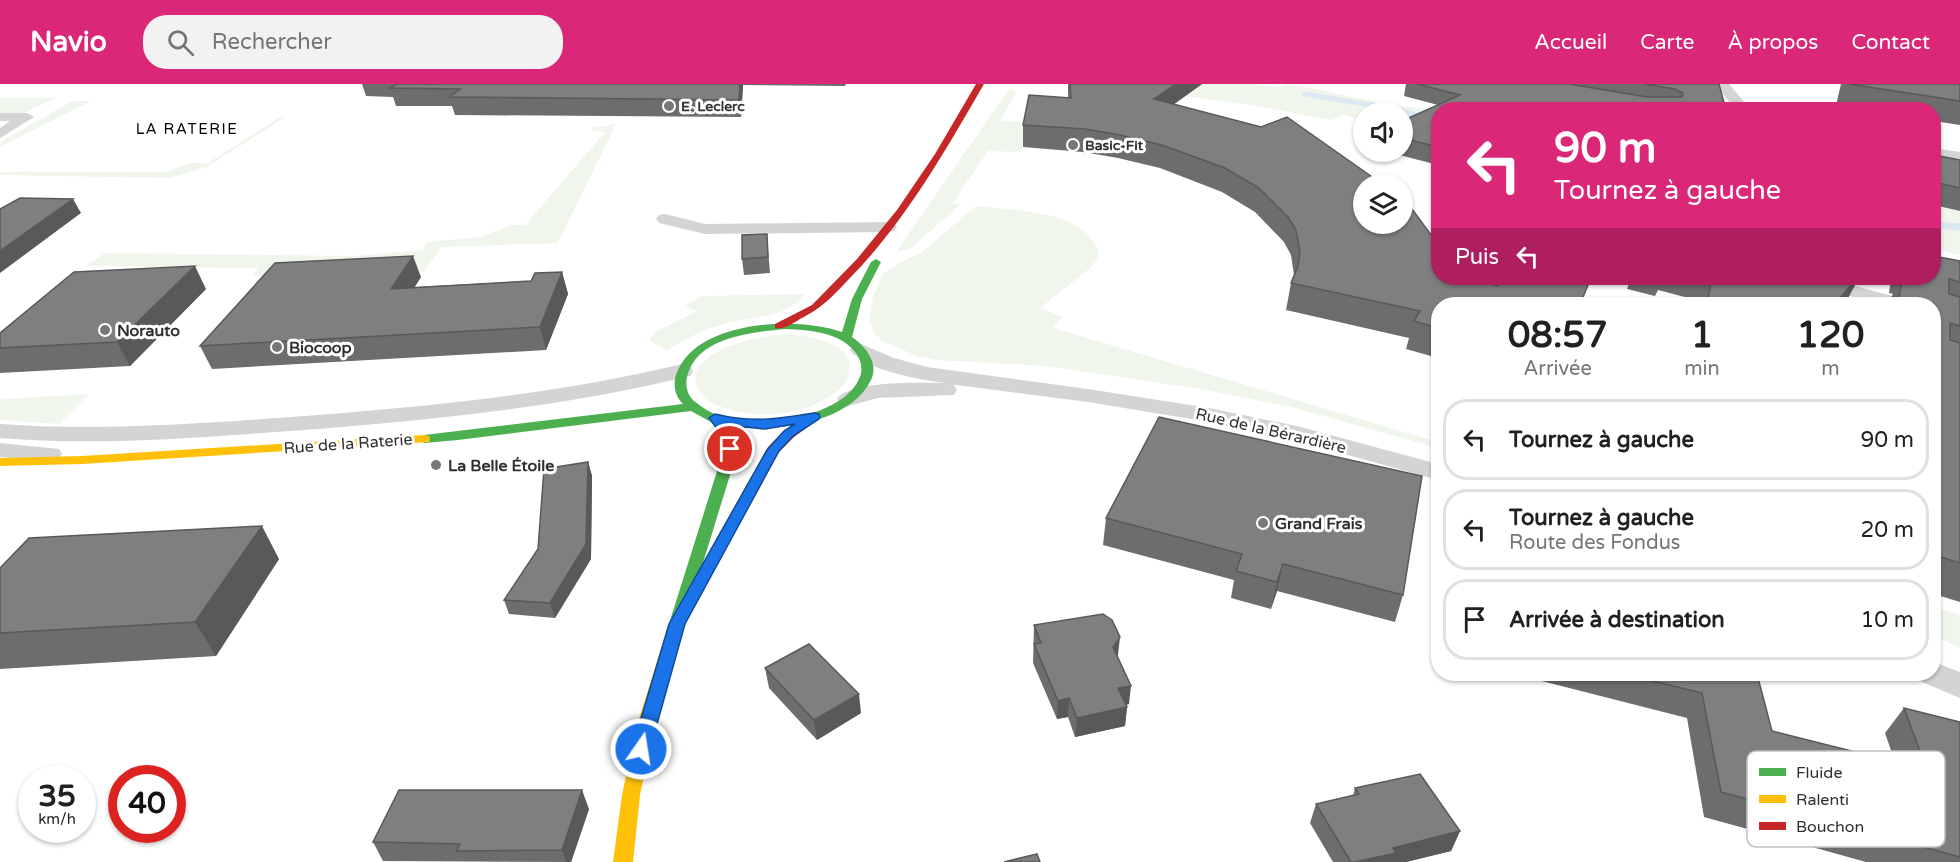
<!DOCTYPE html>
<html lang="fr">
<head>
<meta charset="utf-8">
<style>
  body { margin:0; font-family:"Varela Round",sans-serif; background:#f2f2f2; color:#202124; height:100vh; display:flex; flex-direction:column; font-size:22px; white-space:nowrap }
  * { box-sizing:border-box; margin:0 }
  p { font-size:20px; color:#757577 }
  .icon { flex:none; width:33px; height:33px; fill:none; stroke:currentColor; stroke-width:2; stroke-linecap:round; stroke-linejoin:round }
  .map { position:relative; flex:1; overflow:hidden }
  .panel { position:absolute; left:1431px; top:213px; width:510px; height:384px; display:flex; flex-direction:column; background:#fff; border-radius:24px; box-shadow:0 2px 4px #0004 }
  .panel>* { flex:none }
  .hud { position:absolute; left:1431px; top:18px; width:510px; height:183px; border-radius:24px; box-shadow:0 2px 4px #0004; background:#db2777; color:#fff; overflow:hidden }
  .controls { position:absolute; left:1353px; top:18px; display:grid; gap:12px }
  .controls a { display:grid; place-items:center; width:60px; height:60px; border-radius:50%; background:#fff; box-shadow:0 2px 4px #0004; font-size:30px }
  .speed { position:absolute; left:18px; top:681px; display:flex; gap:12px; font-size:30px; font-weight:700; text-align:center }
  .speed>* { display:grid; place-content:center; width:78px; height:78px; border-radius:50%; background:#fff; box-shadow:0 2px 4px #0004; line-height:1 }
  .speed small { font-size:15px; font-weight:400 }
  .speed .limit { border:9px solid #d22; background:#fff; color:#111 }
  .pin { position:absolute; display:grid; place-items:center; width:51px; height:51px; color:#fff; margin:-26px; border:3px solid #fff; border-radius:50%; box-shadow:0 2px 6px #0007 }
  .me { position:absolute; width:66px; margin:-33px; rotate:13deg; stroke-linejoin:round; filter:drop-shadow(0 0 4px #0008) }
  .turn { display:flex; align-items:center; gap:21px; height:126px; padding:0 24px; font-size:27px }
  .turn .icon { width:78px; height:78px; stroke-width:2.5 }
  .turn b { display:block; font-size:42px; line-height:51px }
  .then { display:flex; align-items:center; height:57px; padding:0 24px; background:#0003; gap:12px; font-size:22px }
  .eta { display:flex; justify-content:space-evenly; align-items:center; height:102px; text-align:center }
  .eta b { font-size:36px; font-weight:700; line-height:42px }
  ul { padding:0; list-style:none }
  li { display:flex; align-items:center; gap:18px; height:81px; margin:0 12px 9px; padding:0 12px; border:3px solid #e0e0e0; border-radius:24px }
  li div { flex:1 }
  li b { display:block; font-size:22px }
  li em { font-style:normal }
  header { display:flex; align-items:center; gap:36px; box-sizing:border-box; height:84px; padding:0 30px; background:#db2777; color:#fff }
  header strong { font-size:28px }
  nav { display:flex; gap:33px; margin-inline-start:auto; font-size:21px }
  .search { width:420px; height:54px; background:#f2f2f2; display:flex; align-items:center; gap:15px; box-sizing:border-box; padding:0 21px; border-radius:24px; color:#757577; font-size:22px }
  .map>svg:first-child { display:block }
</style>
</head>
<body>
<header>
<strong>Navio</strong>
<div class="search"><svg class="icon" aria-label="search" viewBox="0 0 24 24"><circle cx="10" cy="10" r="6"/><path d="M15 15l6 6"/></svg>Rechercher</div>
<nav><a>Accueil</a><a>Carte</a><a>À propos</a><a>Contact</a></nav>
</header>
<div class="map">
<svg width="1960" height="778" viewBox="0 0 1960 778">
  <rect width="100%" height="100%" fill="#fff"/>
  <g fill="#f1f6ed">
    <path d="M1091,0h163l24,3 12,-3 93,19 55,8 -35,17 -1,-16h-38l-1,8 -19,-5 -13,5 -79,-15z"/>
    <path d="M1009,5l8,2 -17,30 27,1 -6,30 -33,-1 -36,53 8,1 -49,43 -15,4z"/>
    <path d="M0,14h56l-41,19h-15z"/>
    <path d="M72,17h19l-91,46 2,-6z"/>
    <path d="M280,33l4,1 -77,49 -37,11 -170,-3v-3h166l23,-9h19z"/>
    <path d="M616,40l-58,119 -117,4 -17,25 -58,1 -3,-3 -111,6 7,-8 -173,-2 19,-13 249,3 69,-6 4,-8 55,-5 28,-12h15l80,-93 -13,-1v-3z"/>
    <path d="M1934,121l26,6v44l-26,-6z"/>
    <path d="M976,122c31,4 90,4 112,29 4,4 7,10 11,15l-3,11 -7,8 -49,39 23,9 -10,11 385,114v6l-147,-41 -85,-17 -159,-24 -110,-6 -20,-4 -35,-15 -8,-9 -5,-11 4,-25 10,-22 16,-11 23,-11z"/>
    <path d="M805,210c-20,25 -50,22 -78,29 -21,6 -43,15 -60,28l-18,-11 6,-8 42,-21 -12,-5 17,-10z"/>
    <path d="M787,250c21,2 70,8 62,39 -1,7 -6,14 -12,18 -27,22 -72,29 -105,19 -13,-3 -28,-8 -34,-21 -19,-39 67,-54 89,-55z"/>
    <path d="M89,310l-30,30 -59,-4v-21z"/>
    <path d="M1934,523l26,8v33l-26,-12z"/>
  </g>
  <g fill="none" stroke-linecap="round" stroke-linejoin="round">
    <path stroke="#dae9f3" stroke-width="5" d="M1305,10l89,15 44,11"/>
    <path stroke="#dae9f3" stroke-width="7" d="M1934,141l26,2"/>
    <g fill="#d4d4d4" fill-rule="evenodd">
      <path d="M1715,0h14l22,26h-15z"/>
      <path d="M0,29h27l7,4 -34,21v-10l10,-7h-10z"/>
      <path d="M1934,64l26,4v10l-26,-4z"/>
      <path d="M665,130l40,10 183,-2 6,1 3,4 -3,4 -6,1 -183,2 -46,-11 -3,-4 3,-4z"/>
      <path d="M1793,194h31l84,22 3,4h-31l-84,-22z"/>
      <path d="M861,260l33,14 33,9 161,22 121,19 88,18 141,38v16l-126,-35 -103,-23 -121,-20 -140,-18 6,1 3,5 -3,5 -77,3 -28,8 -8,-2 -4,-5c14,-19 84,-16 108,-16 -24,-3 -81,-13 -95,-33l3,-5z"/>
      <path d="M682,280l8,2 3,5 -3,5c-132,32 -265,45 -400,55 -97,7 -193,15 -290,7v-14c97,7 194,0 291,-7 132,-10 262,-22 391,-53z"/>
      <path d="M0,359l59,6 3,5 -3,5 -9,2 -50,-4z"/>
      <path d="M1934,578l26,10v26l-38,-16 -5,-8h17z"/>
    </g>
    <path fill="#4caf50" fill-rule="evenodd" d="M876,175l5,3 -19,37 -10,38c14,10 27,26 19,43 -22,45 -100,53 -144,46l6,8 5,15 -56,182h-12l-2,-4 56,-178 -3,-15 -10,-12 -20,-11 -233,29 -34,3 -6,-4 6,-4 259,-31c-9,-9 -11,-22 -5,-34 22,-50 120,-54 164,-38l10,-33 19,-37zM785,245c25,1 55,3 71,24 6,8 7,18 3,26 -17,39 -102,50 -138,38 -10,-4 -18,-9 -27,-16 -11,-10 -9,-26 -1,-38 17,-27 63,-31 92,-34z"/>
    <g fill="#ffc107" fill-rule="evenodd">
      <path d="M424,351l5,1 1,3 -1,3 -347,22 -82,2v-8l82,-2z"/>
      <path d="M676,537l6,2 2,4 -30,101 -14,67 -7,67h-20l9,-67 14,-67 32,-101 2,-4z"/>
    </g>
    <g fill="#c62828" fill-rule="evenodd">
      <path d="M976,0h8c-40,69 -79,138 -135,195 -17,18 -27,29 -49,40 -8,5 -16,11 -25,9v-4l37,-19 45,-46 40,-49 38,-56z"/>
      <path d="M810,331l6,4 -2,3 -20,15 -15,15 -64,117h-10l-3,-4 66,-118 16,-16z"/>
    </g>
  </g>
  <g fill="#6d6d6d">
    <path d="M362,0h484l-1,2 -102,-1 -2,32 -286,-2 -3,-9h-56l-3,-9 -27,-1z"/>
    <path d="M1068,0h134l-28,20 264,174 60,8 93,-8 -153,26v54l-32,-9 3,-11 -123,-28 5,-27 3,-8 -3,-20 -7,-13 -29,-30 -33,-20 -62,-24 -42,-10 -35,-6 -60,-5v-22l45,-28z"/>
    <path d="M1406,0h313l7,26h-288v55l-50,-13h14v-31l36,-16 -34,-9z"/>
    <path d="M1841,0h119v41l-26,-4v-11h-72l-26,-5z"/>
    <path d="M1939,72l21,4v51l-26,-6v-39z"/>
    <path d="M768,165l2,24 -26,2 -2,-16z"/>
    <path d="M1960,177v341l-26,-8v-290h-47l6,-10 -4,-1 2,-15h43z"/>
    <path d="M562,188l6,22 -22,56 -334,19 -12,-23 221,-69 -7,10 117,-6z"/>
    <path d="M1631,194h233l-5,7 -4,-1 -7,14 -5,6h-143v-3l-42,-11 -3,6 -28,-7z"/>
    <path d="M206,205l-76,77 -130,7v-40z"/>
    <path d="M588,378l4,14 -1,83 -36,59 -46,-4 -5,-14 34,-51z"/>
    <path d="M1106,434l297,77 -8,27 -118,-31 -6,18 -40,-11 3,-18 -131,-35z"/>
    <path d="M279,475l-63,97 -216,13v-101z"/>
    <path d="M1034,541l84,30 -1,1 12,48 -3,1 1,2 -2,19 -50,11 -7,-20 -11,2 -24,-56z"/>
    <path d="M765,584l96,45 -44,27 -48,-52z"/>
    <path d="M1514,590h243l15,57 123,31 -10,-29 19,-25 56,14v140h-94l-162,-45 -17,-99z"/>
    <path d="M1355,704l105,43 -9,20 -45,11h-73l-23,-39 6,-19 37,-8z"/>
    <path d="M589,725l-18,53 -188,-1 -10,-19z"/>
  </g>
  <g fill="#595959">
    <path d="M740,0l3,1 -2,32 -2,-17z"/>
    <path d="M1176,0h26l-50,36 2,-21z"/>
    <path d="M73,115l8,14 -81,60v-22z"/>
    <path d="M413,172l8,21 -21,34 -9,-22z"/>
    <path d="M195,182l11,23 -76,77 -13,-24z"/>
    <path d="M562,188l6,22 -22,56 -6,-23z"/>
    <path d="M1857,194h2l-11,20 -5,6h-8z"/>
    <path d="M588,378l4,14 -1,83 -36,59 -5,-15z"/>
    <path d="M262,442l17,33 -63,97 -21,-34z"/>
    <path d="M1283,480l-6,27 -6,18 6,-27z"/>
    <path d="M1120,553l-2,18 -7,10 2,-18z"/>
    <path d="M1131,602l-2,18 -13,3 2,-19z"/>
    <path d="M859,610l2,19 -44,27 -3,-20z"/>
    <path d="M1069,614l-1,19 -11,2 1,-18z"/>
    <path d="M1127,623l-2,19 -50,11 2,-19z"/>
    <path d="M582,706l7,19 -18,53h-5l-4,-12z"/>
    <path d="M1460,747l-9,20 -45,11h-51l38,-14z"/>
  </g>
  <g fill="#7f7f7f" stroke="#595959" stroke-width="1.5">
    <path d="M397,0h343l-1,16 -289,-3 10,-8 -70,-1z"/>
    <path d="M1070,0h106l-22,15 107,28 26,-10 95,67h-18v40h38v-23l10,8 25,34 1,5v30h25l35,8 5,-8h88l-11,26h-142v24l-24,-7 6,-10 -129,-28 7,-17 2,-14 -4,-22 -8,-13 -29,-29 -34,-20 -63,-23 -42,-10 -35,-6 -62,-4 6,-30 42,3z"/>
    <path d="M1417,0h152l78,13h35l1,-4 -8,-4 -31,-5h75l7,26h-288v37l-36,-9v-17l58,-26z"/>
    <path d="M1849,0h111v17z"/>
    <path d="M1939,72l21,4v28l-26,-6v-12z"/>
    <path d="M20,114l53,1 -73,52v-42z"/>
    <path d="M767,150l1,23 -26,2v-24z"/>
    <path d="M413,172l-22,33 140,-8 4,-8 27,-1 -22,55 -340,19 75,-83z"/>
    <path d="M1934,172l26,5v21l-11,-3v15l11,3v29l-10,-3v17l10,3v220l-26,-8v-251h-36l4,-25h25l2,-1h5z"/>
    <path d="M195,182l-78,76 -117,6v-15l74,-61z"/>
    <path d="M1712,194h145l-22,26h-128z"/>
    <path d="M1159,333l263,59 -19,119 -120,-31 -6,18 -41,-11 6,-17 -136,-36z"/>
    <path d="M588,378l-2,82 -36,59 -46,-3 34,-51 6,-80z"/>
    <path d="M262,442l-67,96 -195,11v-65l29,-30z"/>
    <path d="M1103,530l9,6 8,17 -7,10 18,39 -13,2 9,19 -50,11 -8,-20 -11,3 -24,-57 7,-1 -7,-18z"/>
    <path d="M809,560l50,50 -45,26 -49,-52z"/>
    <path d="M1624,590h133l15,57 155,39 -23,-62 56,14v135l-239,-65 -19,-99z"/>
    <path d="M1420,690l40,57 -67,17 3,5 -41,9h-4l-35,-58 43,-10 -4,-6z"/>
    <path d="M399,706h183l-20,60 -105,1 3,-7 -87,-2z"/>
    <path d="M1037,770l3,8h-36z"/>
  </g>
  <path fill="#1a73e8" stroke="#114b97" stroke-width="1.5" d="M814,329l5,1 1,3 -1,2 -26,17 -14,15 -94,173 -35,125 -2,5 -7,2 -6,-2 -3,-5 37,-125 98,-174 17,-19 11,-7 -30,5 -38,-4 7,9 3,15 -7,4 -6,-4 -3,-15 -12,-16 6,-4c37,9 62,5 99,-1z"/>
  <g fill="#787878" stroke="#fff" stroke-width="2">
    <circle cx="669" cy="22" r="6"/>
    <circle cx="1073" cy="61" r="6"/>
    <circle cx="105" cy="246" r="6"/>
    <circle cx="277" cy="263" r="6"/>
    <circle cx="436" cy="381" r="6"/>
    <circle cx="1263" cy="439" r="6"/>
  </g>
  <g text-anchor="middle" stroke-width="6" stroke-linejoin="round" paint-order="stroke">
    <g font-size="14" font-weight="bold" fill="#303030" stroke="#fff" text-anchor="start">
      <text x="681" y="27">E. Leclerc</text>
      <text x="1085" y="66">Basic-Fit</text>
    </g>
    <g font-size="15" letter-spacing="1.5" fill="#000" stroke="#fff">
      <text x="187" y="50">LA RATERIE</text>
    </g>
    <g font-size="16" font-weight="bold" fill="#303030" stroke="#fff" text-anchor="start">
      <text x="117" y="252">Norauto</text>
      <text x="289" y="269">Biocoop</text>
      <text x="448" y="387">La Belle Étoile</text>
      <text x="1275" y="445">Grand Frais</text>
    </g>
    <g font-size="16" fill="#303030" stroke="#fff">
      <text transform="translate(1271 346) rotate(13)" y="6">Rue de la Bérardière</text>
      <text transform="translate(348 359) rotate(-4)" y="6">Rue de la Raterie</text>
    </g>
  </g>
  <rect x="1747" y="667" width="198" height="96" rx="9" fill="#fff" stroke="#c1c1c1" stroke-width="1.5"/>
  <rect x="1759" y="684" width="27" height="8" fill="#4caf50"/>
  <rect x="1759" y="711" width="27" height="8" fill="#ffc107"/>
  <rect x="1759" y="738" width="27" height="8" fill="#c62828"/>
  <g font-size="16" fill="#303030">
    <text x="1796" y="694">Fluide</text>
    <text x="1796" y="721">Ralenti</text>
    <text x="1796" y="748">Bouchon</text>
  </g>
</svg>
<div class="controls">
<a><svg class="icon" aria-label="sound" viewBox="0 0 24 24"><path d="M4 9h4l5-4v14l-5-4H4zM17 9q2 3 0 6"/></svg></a>
<a><svg class="icon" aria-label="layers" viewBox="0 0 24 24"><path d="M12 4l9 5-9 5-9-5zM3 14l9 5 9-5"/></svg></a>
</div>
<div class="speed"><div>35<small>km/h</small></div><div class="limit">40</div></div>
<div class="pin" style="left:730px;top:365px;background:#d93025"><svg class="icon" aria-label="arrive" viewBox="0 0 24 24"><path d="M6 21V4h12l-3 4 3 4H6"/></svg></div>
<svg class="me" style="left:641px;top:665px" viewBox="-20 -20 40 40"><circle r="17" fill="#1a73e8" stroke="#fff" stroke-width="3"/><path d="M0-11L8 9 0 5-8 9z" fill="#fff"/></svg>
<div class="hud">
<div class="turn"><svg class="icon" aria-label="left" viewBox="0 0 24 24"><path d="M17 20v-9H6M10 6l-5 5 5 5"/></svg><div><b>90 m</b>Tournez à gauche</div></div>
<div class="then">Puis<svg class="icon" aria-label="left" viewBox="0 0 24 24"><path d="M17 20v-9H6M10 6l-5 5 5 5"/></svg></div>
</div>
<section class="panel">
<div class="eta">
<div><b>08:57</b><p>Arrivée</p></div>
<div><b>1</b><p>min</p></div>
<div><b>120</b><p>m</p></div>
</div>
<ul>
<li><svg class="icon" aria-label="left" viewBox="0 0 24 24"><path d="M17 20v-9H6M10 6l-5 5 5 5"/></svg><div><b>Tournez à gauche</b></div><em>90 m</em></li>
<li><svg class="icon" aria-label="left" viewBox="0 0 24 24"><path d="M17 20v-9H6M10 6l-5 5 5 5"/></svg><div><b>Tournez à gauche</b><p>Route des Fondus</p></div><em>20 m</em></li>
<li><svg class="icon" aria-label="arrive" viewBox="0 0 24 24"><path d="M6 21V4h12l-3 4 3 4H6"/></svg><div><b>Arrivée à destination</b></div><em>10 m</em></li>
</ul>
</section>
</div>
</body>
</html>
